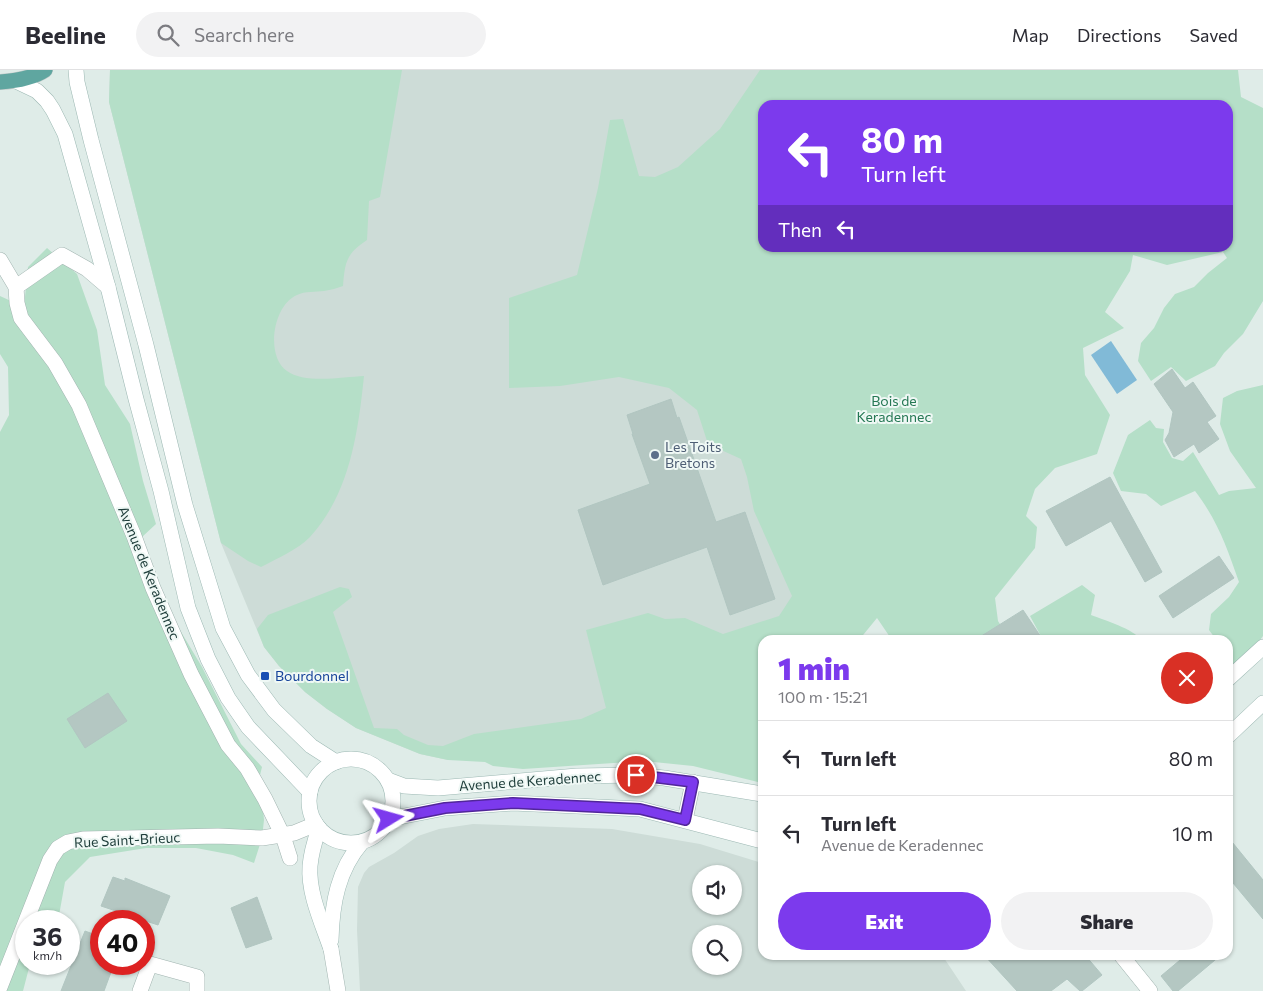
<!DOCTYPE html>
<html lang="en">
<head>
<meta charset="utf-8">
<style>
  body { margin:0; font-family:Commissioner,sans-serif; background:#f2f2f3; color:#2b2b33; height:100vh; display:flex; flex-direction:column; font-size:19px; white-space:nowrap }
  * { box-sizing:border-box; margin:0 }
  p { font-size:16px; color:#7c7c81 }
  .icon { flex:none; width:28px; height:28px; fill:none; stroke:currentColor; stroke-width:2; stroke-linecap:round; stroke-linejoin:round }
  .map { position:relative; flex:1; overflow:hidden }
  .side { position:absolute; left:758px; top:565px; width:475px; height:325px; display:flex; flex-direction:column; background:#fff; border-radius:15px; box-shadow:0 1px 4px #0004 }
  .side>* { flex:none }
  .hud { position:absolute; left:758px; top:30px; width:475px; height:152px; border-radius:15px; box-shadow:0 1px 4px #0004; background:#7c3aed; color:#fff; overflow:hidden }
  .tools { position:absolute; left:692px; top:795px; display:grid; gap:10px }
  .tools a { display:grid; place-items:center; width:50px; height:50px; border-radius:50%; background:#fff; box-shadow:0 1px 4px #0004; font-size:25px }
  .speed { position:absolute; left:15px; top:840px; display:flex; gap:10px; font-size:25px; font-weight:700; text-align:center }
  .speed>* { display:grid; place-content:center; width:65px; height:65px; border-radius:50%; background:#fff; box-shadow:0 1px 4px #0004; line-height:1 }
  .speed small { font-size:12px; font-weight:400 }
  .speed .limit { border:8px solid #d22; background:#fff; color:#111 }
  .pin { position:absolute; display:grid; place-items:center; width:42px; height:42px; color:#fff; margin:-21px; border:2px solid #fff; border-radius:50%; box-shadow:0 1px 5px #0007 }
  .me { position:absolute; width:55px; margin:-28px; rotate:82deg; stroke-linejoin:round; filter:drop-shadow(0 0 4px #0008) }
  .turn { display:flex; align-items:center; gap:18px; height:105px; padding:0 20px; font-size:22px }
  .turn .icon { width:65px; height:65px; stroke-width:2.5 }
  .turn b { display:block; font-size:35px; line-height:42px }
  .then { display:flex; align-items:center; height:48px; padding:0 20px; background:#0003; gap:10px; font-size:19px }
  .round { display:grid; place-items:center; flex:none; width:52px; height:52px; border-radius:26px; background:#f2f2f3 }
  .summary { display:flex; align-items:center; justify-content:space-between; height:85px; padding:0 20px }
  h1 { font-size:30px; font-weight:800; line-height:38px; color:#7c3aed }
  .cta { display:flex; gap:10px; margin-top:auto; padding:10px 20px }
  .cta a { flex:1; height:58px; border-radius:30px; background:#7c3aed; color:#fff; font-size:20px; font-weight:800; line-height:58px; text-align:center }
  .cta a+a { background:#f2f2f3; color:#2b2b33 }
  ul { padding:0; list-style:none }
  li { display:flex; align-items:center; gap:15px; height:75px; padding:0 20px; border-top:1px solid #e1e1e2 }
  li div { flex:1 }
  li b { display:block; font-size:19px }
  li em { font-style:normal }
  header { display:flex; align-items:center; gap:30px; box-sizing:border-box; height:70px; padding:0 25px; background:#fff; border-bottom:1px solid #e1e1e2 }
  header strong { font-size:24px }
  nav { display:flex; gap:28px; margin-inline-start:auto; font-size:18px }
  .search { width:350px; height:45px; background:#f2f2f3; display:flex; align-items:center; gap:12px; box-sizing:border-box; padding:0 18px; border-radius:28px; color:#7c7c81; font-size:19px }
  .map>svg:first-child { display:block }
</style>
</head>
<body>
<header>
<strong>Beeline</strong>
<div class="search"><svg class="icon" aria-label="search" viewBox="0 0 24 24"><circle cx="10" cy="10" r="6"/><path d="M15 15l6 6"/></svg>Search here</div>
<nav><a>Map</a><a>Directions</a><a>Saved</a></nav>
</header>
<div class="map">
<svg width="1263" height="921" viewBox="0 0 1263 921">
  <rect width="100%" height="100%" fill="#dfece8"/>
  <g fill="#cddcd7" fill-rule="evenodd">
    <path d="M110,0h723l-71,35 -156,187 262,259 -106,89v16l-297,104h-17l-28,-6 -64,-26 -29,-19 -22,-17 -26,-26 -15,-19 -43,-104 -112,-441z"/>
    <path d="M473,754l139,5 88,15 62,19v92h180l24,36h-606l-3,-61 1,-43 6,-14 5,-6 25,-14 24,-17 21,-7zM701,804h33v32h-33zM701,864h33v32h-33z"/>
  </g>
  <g fill="#b5dfc8" fill-rule="evenodd">
    <path d="M110,0h292l-22,127 -11,4 -2,39c-21,14 -22,22 -24,46 -6,2 -12,4 -19,5 -8,1 -19,0 -27,4 -24,10 -32,61 -10,76 17,13 56,6 77,5 -6,57 -14,117 -54,161 -13,13 -32,21 -49,30l-13,-6 -27,-18 -112,-441z"/>
    <path d="M760,0h478l3,27 22,11v193l-20,33 -19,19 -9,13 -29,15 -15,-14 -20,14 -13,-20 3,-18 13,-15 10,-20 11,-14 19,-7 14,-14 19,-15 -4,-6 -56,13 -34,-10 -3,16 -25,41 19,16 -41,20 2,27 25,40 -13,39 -42,14 -20,21 -9,27 11,11 -2,21 -40,50 3,23 12,19h-118l-15,-22 -18,22h-97v143l-69,-17 -49,-5 -121,8 -30,-3 -8,-4 -37,-2 -28,-6 -64,-26 -29,-19 -22,-17 -26,-26 -15,-19 -7,-18 11,-14 72,-28 9,2 3,8 -19,15 41,116 23,1 7,6 24,10 15,1 31,-12 107,-15 25,-11 -20,-78 62,-17 17,6 20,-1 38,16 56,-18 13,-20 -38,-85 -7,-34 -6,-18 -33,-15 -11,-34 -28,-22 -50,-11 -59,9 -51,2v-90l68,-23 21,-87 12,-68 13,-1 16,57 16,1 23,-10 42,-38zM762,35h466v143h-466z"/>
    <path d="M47,178l30,26 20,56 8,55 25,39 13,57 13,43 -14,13 -4,23 64,107 39,77 21,23 -6,24 7,18 1,11 -2,18 -8,25 -21,-8 -37,-7h-50l-56,9 -25,25 -7,39h-32v43h4l-7,27h-23v-559l9,-17 -1,-48 -8,-13v-58l24,11 4,-40z"/>
    <path d="M1263,315v251l-14,18 -21,15v-29h-14l1,-2 -6,-8 2,-16 18,-17 10,-15c-12,-34 -21,-61 -44,-91l-34,15 -15,-12 -25,-3 -8,-18 15,-38 22,-15 6,8 8,1 -1,13 9,16 11,3 10,-9 26,43 10,-4 27,-3 -26,-37 -10,-27 3,-26 14,-7z"/>
    <path d="M1082,515l13,10 -4,20c13,5 43,14 50,25h-98l-13,-24z"/>
  </g>
  <path fill="#81bad7" d="M1111,271l26,39 -20,14 -26,-39z"/>
  <g fill="#b4c7c2" stroke="#b1c6c1">
    <path d="M1172,299l13,19 8,-6 23,34 -9,6 12,17 -20,14 -5,-9 -20,13 -9,-17 4,-7 4,-21 -19,-28z"/>
    <path d="M671,329l6,19 2,-1 37,105 29,-10 30,87 -45,16 -23,-68 -104,38 -25,-75 72,-26 -18,-50h1l-6,-19z"/>
    <path d="M1110,407l52,95 -17,10 -34,-61 -45,25 -20,-35z"/>
    <path d="M1219,486l15,22 -61,40 -14,-22z"/>
    <path d="M1023,540l20,30h-68z"/>
    <path d="M108,623l19,28 -42,27 -18,-29z"/>
    <path d="M1228,767l35,43v39l-35,-42z"/>
    <path d="M113,807l12,4v-3l45,18 -12,29 -57,-19z"/>
    <path d="M257,827l15,42 -26,9 -15,-40z"/>
    <path d="M85,861l16,6v27h13l-10,27h-43z"/>
    <path d="M984,885h101l17,20 -20,16h-2l-13,-12 -16,12h-34z"/>
    <path d="M1186,885h35l-43,36h-5l-12,-15z"/>
  </g>
  <g fill="none" stroke-linecap="round" stroke-linejoin="round">
    <g stroke="#a1b4b0" stroke-width="16">
      <g id="street">
        <path d="M0,190l16,27 1,16 4,15 34,45 24,42 55,131 19,52 38,86 37,71 19,23 18,31 18,37 7,22"/>
        <path d="M16,217l46,-32 25,14 21,18"/>
        <path d="M685,750l8,-38"/>
        <path d="M331,879l7,42"/>
        <path d="M1121,885l29,36"/>
        <path d="M0,917l50,-127 8,-12 10,-6 15,-3 135,-3 44,2 32,-5 22,-9"/>
        <path d="M140,921l10,-27 47,13v14"/>
      </g>
    </g>
    <g stroke="#9cb8b3" stroke-width="16">
      <g id="secondary">
        <path d="M76,0l1,12 14,58 55,205 39,160 38,123 25,47 26,35 37,36 25,16"/>
        <path d="M16,11l21,10 10,10 6,9 12,24 43,153 28,112 25,92 27,117 20,51 20,39 20,29 62,65"/>
        <path d="M1228,609l35,-32"/>
        <path d="M1228,666l35,-33"/>
        <circle cx="351" cy="731" r="42"/>
        <path d="M388,710l16,6 34,2 139,-12 59,-1 28,3 98,16"/>
        <path d="M389,749l56,-11 68,-5 127,6 122,32"/>
        <path d="M319,758c-4,12 -8,25 -9,38 -2,27 12,57 21,83"/>
        <path d="M331,870c1,-37 7,-70 31,-98"/>
      </g>
    </g>
    <g stroke="#c0c9c8" stroke-width="16">
      <path id="primary" d="M0,12c15,-1 33,-4 45,-12"/>
    </g>
    <use href="#street" stroke="#fff" stroke-width="15"/>
    <use href="#secondary" stroke="#fff" stroke-width="15"/>
    <use href="#primary" stroke="#5fa6a0" stroke-width="15"/>
  </g>
  <g fill="none" stroke-linecap="round" stroke-linejoin="round">
    <g stroke="#51269a" stroke-width="12">
      <path id="route" d="M389,749l56,-11 68,-5 127,6 45,11 8,-38 -57,-7"/>
    </g>
    <use href="#route" stroke="#7c3aed" stroke-width="9"/>
  </g>
  <circle fill="#5c6f8a" stroke="#eff8f5" stroke-width="2" cx="655" cy="385" r="5"/>
  <rect fill="#1a4fb4" stroke="#eff8f5" stroke-width="2" x="260" y="601" width="10" height="10" rx="2.5"/>
  <g text-anchor="middle" stroke-width="4" stroke-linejoin="round" paint-order="stroke">
    <g font-size="14" fill="#257854" stroke="#eff8f5">
      <text x="894" y="336">Bois de<tspan x="894" dy="16">Keradennec</tspan></text>
    </g>
    <g font-size="14" fill="#4e5e75" stroke="#eff8f5" text-anchor="start">
      <text x="665" y="382">Les Toits<tspan x="665" dy="16">Bretons</tspan></text>
    </g>
    <g font-size="14" fill="#1e3d3a" stroke="#eff8f5">
      <text transform="translate(149 503) rotate(68)" y="5">Avenue de Keradennec</text>
      <text transform="translate(530 711) rotate(-4)" y="5">Avenue de Keradennec</text>
      <text transform="translate(127 770) rotate(-3)" y="5">Rue Saint-Brieuc</text>
    </g>
    <g font-size="14" fill="#164399" stroke="#eff8f5" text-anchor="start">
      <text x="275" y="611">Bourdonnel</text>
    </g>
  </g>
</svg>
<div class="tools">
<a><svg class="icon" aria-label="sound" viewBox="0 0 24 24"><path d="M4 9h4l5-4v14l-5-4H4zM17 9q2 3 0 6"/></svg></a>
<a><svg class="icon" aria-label="search" viewBox="0 0 24 24"><circle cx="10" cy="10" r="6"/><path d="M15 15l6 6"/></svg></a>
</div>
<div class="speed"><div>36<small>km/h</small></div><div class="limit">40</div></div>
<div class="pin" style="left:636px;top:705px;background:#d93025"><svg class="icon" aria-label="arrive" viewBox="0 0 24 24"><path d="M6 21V4h12l-3 4 3 4H6"/></svg></div>
<svg class="me" style="left:389px;top:749px" viewBox="-20 -20 40 40"><path d="M0-17L14 15 0 8-14 15z" fill="#7c3aed" stroke="#fff" stroke-width="4"/></svg>
<div class="hud">
<div class="turn"><svg class="icon" aria-label="left" viewBox="0 0 24 24"><path d="M17 20v-9H6M10 6l-5 5 5 5"/></svg><div><b>80 m</b>Turn left</div></div>
<div class="then">Then<svg class="icon" aria-label="left" viewBox="0 0 24 24"><path d="M17 20v-9H6M10 6l-5 5 5 5"/></svg></div>
</div>
<section class="side">
<div class="summary"><div><h1>1 min</h1><p>100 m · 15:21</p></div><a class="round" style="background:#d93025;color:#fff"><svg class="icon" aria-label="close" viewBox="0 0 24 24"><path d="M6 6l12 12M18 6L6 18"/></svg></a></div>
<ul>
<li><svg class="icon" aria-label="left" viewBox="0 0 24 24"><path d="M17 20v-9H6M10 6l-5 5 5 5"/></svg><div><b>Turn left</b></div><em>80 m</em></li>
<li><svg class="icon" aria-label="left" viewBox="0 0 24 24"><path d="M17 20v-9H6M10 6l-5 5 5 5"/></svg><div><b>Turn left</b><p>Avenue de Keradennec</p></div><em>10 m</em></li>
</ul>
<div class="cta"><a>Exit</a><a>Share</a></div>
</section>
</div>
</body>
</html>
